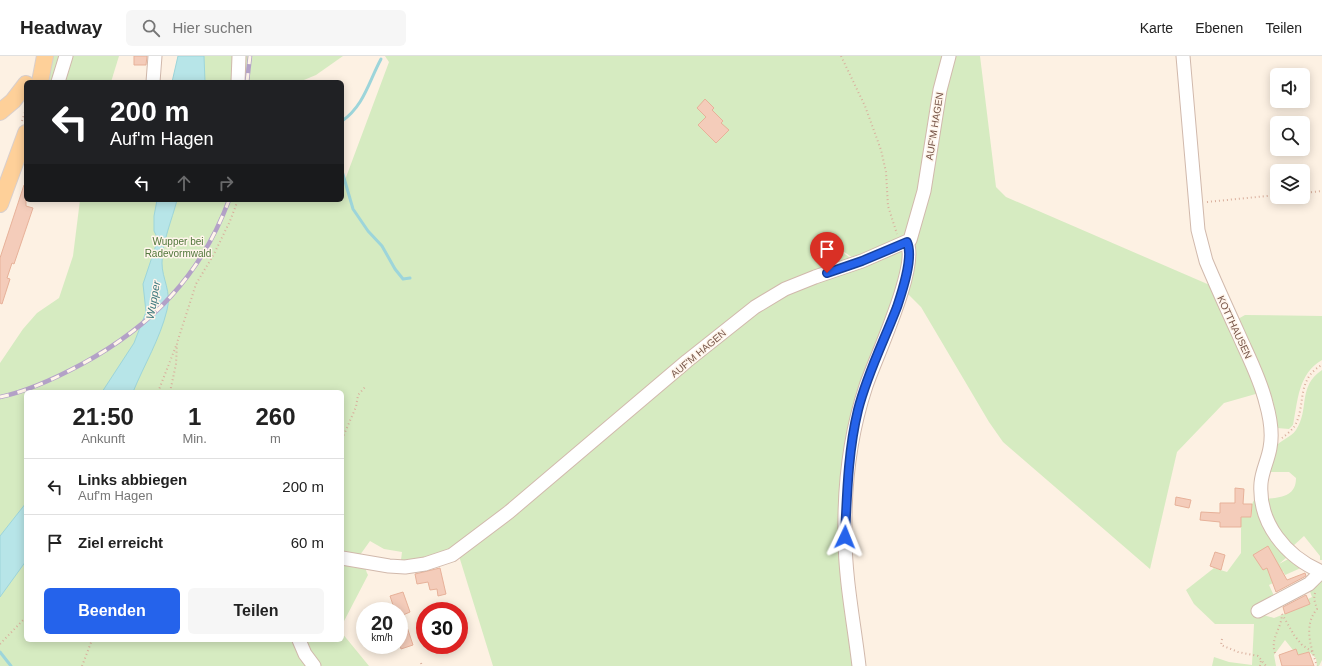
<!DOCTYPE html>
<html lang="de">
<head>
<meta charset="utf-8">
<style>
  body { margin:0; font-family:Helvetica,sans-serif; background:#f6f6f6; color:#222; height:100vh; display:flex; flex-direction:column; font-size:15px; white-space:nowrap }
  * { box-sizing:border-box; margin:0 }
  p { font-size:13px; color:#767676 }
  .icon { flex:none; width:22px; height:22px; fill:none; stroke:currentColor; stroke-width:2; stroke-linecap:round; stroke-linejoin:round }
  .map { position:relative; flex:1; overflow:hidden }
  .panel { position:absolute; left:24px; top:334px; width:320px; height:252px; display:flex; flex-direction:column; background:#fff; border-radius:6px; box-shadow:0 2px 10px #0003 }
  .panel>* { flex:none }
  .guide { position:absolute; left:24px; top:24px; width:320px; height:122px; border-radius:6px; box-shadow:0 2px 10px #0003; background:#202124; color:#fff; overflow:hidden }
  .buttons { position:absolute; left:1270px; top:12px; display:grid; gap:8px }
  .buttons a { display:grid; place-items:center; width:40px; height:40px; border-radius:6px; background:#fff; box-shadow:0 2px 10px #0003; font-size:20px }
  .speed { position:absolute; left:356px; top:546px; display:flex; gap:8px; font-size:20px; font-weight:700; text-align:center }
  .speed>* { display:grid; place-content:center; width:52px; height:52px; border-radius:50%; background:#fff; box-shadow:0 2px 10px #0003; line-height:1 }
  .speed small { font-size:10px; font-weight:400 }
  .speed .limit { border:6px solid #d22; background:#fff; color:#111 }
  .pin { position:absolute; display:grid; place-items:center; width:34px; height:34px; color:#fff; margin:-41px -17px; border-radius:50% 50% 50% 0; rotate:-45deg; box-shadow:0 0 4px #0007 }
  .pin .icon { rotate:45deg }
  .me { position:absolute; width:44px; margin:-22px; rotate:2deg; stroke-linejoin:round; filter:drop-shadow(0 0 3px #0008) }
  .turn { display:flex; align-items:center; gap:14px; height:84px; padding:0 20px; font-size:18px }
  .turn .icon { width:52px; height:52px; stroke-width:2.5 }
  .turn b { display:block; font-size:28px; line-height:34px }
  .lanes { display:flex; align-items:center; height:38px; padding:0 20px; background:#0003; justify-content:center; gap:20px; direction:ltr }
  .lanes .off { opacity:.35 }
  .eta { display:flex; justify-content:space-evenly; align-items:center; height:68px; text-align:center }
  .eta b { font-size:24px; font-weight:800; line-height:28px }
  .primary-button { display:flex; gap:8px; margin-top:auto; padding:8px 20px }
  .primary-button a { flex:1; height:46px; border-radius:6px; background:#2563eb; color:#fff; font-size:16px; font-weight:800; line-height:46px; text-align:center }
  .primary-button a+a { background:#f6f6f6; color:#222 }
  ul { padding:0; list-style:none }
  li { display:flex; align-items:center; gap:12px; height:56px; padding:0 20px; border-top:1px solid #e0e0e0 }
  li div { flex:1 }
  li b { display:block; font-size:15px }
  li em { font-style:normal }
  header { display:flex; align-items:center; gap:24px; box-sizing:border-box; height:56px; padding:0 20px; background:#fff; border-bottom:1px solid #e0e0e0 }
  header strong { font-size:19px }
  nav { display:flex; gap:22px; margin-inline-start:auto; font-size:14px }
  .search { width:280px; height:36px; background:#f6f6f6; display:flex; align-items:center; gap:10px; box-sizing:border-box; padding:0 14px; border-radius:6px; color:#767676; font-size:15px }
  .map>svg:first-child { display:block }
</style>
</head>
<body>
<header>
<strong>Headway</strong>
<div class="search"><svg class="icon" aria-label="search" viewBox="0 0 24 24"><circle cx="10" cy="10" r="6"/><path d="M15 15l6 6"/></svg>Hier suchen</div>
<nav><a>Karte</a><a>Ebenen</a><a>Teilen</a></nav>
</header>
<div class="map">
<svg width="1322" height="610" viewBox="0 0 1322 610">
  <rect width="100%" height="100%" fill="#fdf1e3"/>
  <g fill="#d6ebc1">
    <path d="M41,0h78l-8,26h-71z"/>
    <path d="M178,0h165l-27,19 -17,7h-126z"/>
    <path d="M385,0h558l-12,44 -14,96 -17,89 -30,84 -25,123 14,174h-366l-34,-110 231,-192 81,-63 91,-37 -43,-29 34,25 -69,25 -277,223 -57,42 -33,10h-16l1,-8 -18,-3 -14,-8 -10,14c7,8 4,13 8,20l-26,50v-233h-316v248h316v-7l27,33h-369v-303l23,-34 14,-16 22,-15 14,-42 7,-56h262v-12l47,-126z"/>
    <path d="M950,0h30l16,131 10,10 206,89 47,107 -35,10 -47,49 -27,117 -147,-127 -14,-20 -68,-115 -12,-12 -6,-2z"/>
    <path d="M1245,259l77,1v44c-24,14 -24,40 -29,65l-4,4 -12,-1 -3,-23 -4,-11 -32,-75z"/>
    <path d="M1322,314v190h-2v-4l-16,-20 -12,11 -17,-20 -8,-28c15,-2 29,-3 29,-21l-7,-6h-20c1,-7 2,-18 6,-24 4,-8 16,-10 21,-18 14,-21 1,-43 26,-60z"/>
    <path d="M1258,436l29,65 -8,7 13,-7 11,10 -18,8 -2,-4 -13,5 3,7 -4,2 6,13 -22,14 21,6 36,-14 -2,-5 4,-2 -3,-8 13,-10v81l-3,6h-2l-1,-8 -7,-6 -11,3 -2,-6 -3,1 -8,-10 -11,15 2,11h-64l2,-9 15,5 23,3 2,-41h-39l-21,-20 -8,-14 28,-22 13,4 14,-19v-36h11v-13z"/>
  </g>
  <g fill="#b7e5e8" stroke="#9dd5da">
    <path d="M178,0h26l1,26h-33z"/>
    <path d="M157,144h20c-5,20 -15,42 -15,63 0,16 10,29 5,47 -7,29 -23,55 -34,82h-31l32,-49 12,-31 -3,-28 15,-45 -4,-8v-15z"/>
    <path d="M26,447v58l-26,36v-61z"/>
  </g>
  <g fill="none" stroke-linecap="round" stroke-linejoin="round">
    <g stroke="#9dd5da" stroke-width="3">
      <path d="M342,65c22,-15 27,-40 39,-62"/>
      <path d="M342,115l11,38 15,22 14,15 13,23 8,10 7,-1"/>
      <path d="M0,596l11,14"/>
    </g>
  </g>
  <g fill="#f4ccba" stroke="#e7b199">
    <path d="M134,0h13l-1,9h-12z"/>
    <path d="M705,43l9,9 -2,2 11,11 -2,2 8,7 -13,13 -18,-18 8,-8 -9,-9z"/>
    <path d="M24,129h2v21l7,2 -19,56 -2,-1 -5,15 3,1 -8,25 -2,-1v-45z"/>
    <path d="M1235,432l9,1 -1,15h9l-1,13h-10v10h-21v-5l-20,-2 1,-8 19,1v-10h15z"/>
    <path d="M1176,441l15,3 -2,8 -14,-3z"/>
    <path d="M1268,490l19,34 18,-7 1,3 -30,16 -9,-24 -4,2 -10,-15z"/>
    <path d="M1215,496l10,3 -4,15 -11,-4z"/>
    <path d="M440,512l6,26 -8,2 -1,-7 -7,1 -2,-8 -11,2 -2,-10z"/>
    <path d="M403,536l7,20 -7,3 10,30 -12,4 -2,-8v-30h-4l-5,-15z"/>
    <path d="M1306,539l4,9 -25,10 -2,-7z"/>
    <path d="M1296,593l2,6 11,-3 5,14h-32l-3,-11z"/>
  </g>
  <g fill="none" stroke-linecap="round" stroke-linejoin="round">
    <g stroke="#d1b9ac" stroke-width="15">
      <g id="minor">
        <path d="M1183,0l15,174 8,31c10,24 21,48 32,72 10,23 22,45 28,70 4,14 7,30 4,45 -2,12 -8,23 -9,35 -3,40 25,74 61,89"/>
        <path d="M58,26l8,-26"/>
        <path d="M153,26l2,-26"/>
        <path d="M238,26l1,-26"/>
        <path d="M342,502l47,8 16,1 20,-3 27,-9 57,-43 178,-151 68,-54 30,-18 30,-12 47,-16 48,-21 14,-49 16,-101 9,-34"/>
        <path d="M1258,555l51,-27 12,-12"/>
        <path d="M299,584l6,14 9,12"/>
        <path d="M859,610c-5,-43 -14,-87 -14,-130 -1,-50 5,-102 21,-150 9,-27 53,-120 41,-143"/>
      </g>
    </g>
    <g stroke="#d9cfcc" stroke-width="18">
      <g id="major">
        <path d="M40,26l5,-26"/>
        <path d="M0,56l13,-11 13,-17"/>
        <path d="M0,148l26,-71"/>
      </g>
    </g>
    <g stroke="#d9af9d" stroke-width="2" stroke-dasharray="1 3" stroke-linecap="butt">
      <path d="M841,0l24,50 16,44 5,22 2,34 9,28"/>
      <path d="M22,65l4,-12"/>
      <path d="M1303,137l19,-2"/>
      <path d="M1207,146l70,-7"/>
      <path d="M158,336l18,-46"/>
      <path d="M170,336l6,-28 1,-21 19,-59 18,-30 16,-33 8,-21"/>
      <path d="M1282,382c4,-3 9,-7 12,-11 13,-21 1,-47 28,-62"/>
      <path d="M342,383l14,-32 2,-12 7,-8"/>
      <path d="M1315,537l-1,6 3,10c-14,17 -6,38 0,57"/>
      <path d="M1282,558l12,21 8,10 11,7"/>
      <path d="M1222,583l-1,6 17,7 20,4 8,10"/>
      <path d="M0,588l26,-27"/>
      <path d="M1275,597c-5,-14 6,-24 7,-38"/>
      <path d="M421,607l1,3"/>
      <path d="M82,610l10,-26"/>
      <path d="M1260,610l1,-6"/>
    </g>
    <use href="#minor" stroke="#fff" stroke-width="13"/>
    <use href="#major" stroke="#fed099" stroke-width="16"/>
    <g stroke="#b3a1c7" stroke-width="4.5">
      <g id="rail">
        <path d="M247,26l3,-26"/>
        <path d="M0,341c29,-6 56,-19 82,-33 70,-38 119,-89 147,-164"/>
      </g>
    </g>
    <use href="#rail" stroke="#fff5eb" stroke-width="3" stroke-dasharray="9" stroke-linecap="butt"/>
  </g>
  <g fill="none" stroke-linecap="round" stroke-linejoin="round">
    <g stroke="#184099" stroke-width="10">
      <path id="route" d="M827,217l35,-12 45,-19c7,15 -5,50 -10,65 -13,34 -30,67 -39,103 -10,41 -11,84 -13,127"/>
    </g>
    <use href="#route" stroke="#2563eb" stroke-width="7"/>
  </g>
  <g text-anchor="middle" stroke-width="3" stroke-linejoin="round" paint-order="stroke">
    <g font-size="10" fill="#775548" stroke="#fff5eb">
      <text transform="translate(934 70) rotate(-81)" y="4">AUF'M HAGEN</text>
      <text transform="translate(1235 271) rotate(65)" y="4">KOTTHAUSEN</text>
      <text transform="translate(698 297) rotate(-40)" y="4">AUF'M HAGEN</text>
    </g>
    <g font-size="10" fill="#52773c" stroke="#fff5eb">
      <text x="178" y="189">Wupper bei<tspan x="178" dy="12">Radevormwald</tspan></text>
    </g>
    <g font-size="11" font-style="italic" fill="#3b777d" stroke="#fff5eb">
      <text transform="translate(153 244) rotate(-80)" y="4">Wupper</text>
    </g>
  </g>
</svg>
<div class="buttons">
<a><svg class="icon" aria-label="sound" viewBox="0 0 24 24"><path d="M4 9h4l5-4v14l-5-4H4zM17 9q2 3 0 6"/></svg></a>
<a><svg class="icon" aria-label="search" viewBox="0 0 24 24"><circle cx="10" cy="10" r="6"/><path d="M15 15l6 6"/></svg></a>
<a><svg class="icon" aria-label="layers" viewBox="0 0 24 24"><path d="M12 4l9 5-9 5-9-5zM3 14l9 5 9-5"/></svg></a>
</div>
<div class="speed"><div>20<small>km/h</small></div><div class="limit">30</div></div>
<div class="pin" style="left:827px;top:217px;background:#d93025"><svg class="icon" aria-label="arrive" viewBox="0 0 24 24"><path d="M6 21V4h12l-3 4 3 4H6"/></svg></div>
<svg class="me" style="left:845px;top:481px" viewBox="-20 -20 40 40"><path d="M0-17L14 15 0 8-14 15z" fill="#2563eb" stroke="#fff" stroke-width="4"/></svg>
<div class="guide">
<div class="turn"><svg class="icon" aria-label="left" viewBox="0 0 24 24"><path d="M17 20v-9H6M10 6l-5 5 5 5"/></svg><div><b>200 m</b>Auf'm Hagen</div></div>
<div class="lanes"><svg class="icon" aria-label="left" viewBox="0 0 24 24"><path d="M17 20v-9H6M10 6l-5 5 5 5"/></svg><svg class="icon off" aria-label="ahead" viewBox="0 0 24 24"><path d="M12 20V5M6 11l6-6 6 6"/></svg><svg class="icon off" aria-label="right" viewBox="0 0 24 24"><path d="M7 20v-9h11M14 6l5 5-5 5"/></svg></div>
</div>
<section class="panel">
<div class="eta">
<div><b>21:50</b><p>Ankunft</p></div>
<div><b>1</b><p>Min.</p></div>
<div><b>260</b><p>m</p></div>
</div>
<ul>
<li><svg class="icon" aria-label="left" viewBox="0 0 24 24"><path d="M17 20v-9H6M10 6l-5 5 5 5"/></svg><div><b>Links abbiegen</b><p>Auf'm Hagen</p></div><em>200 m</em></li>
<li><svg class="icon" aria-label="arrive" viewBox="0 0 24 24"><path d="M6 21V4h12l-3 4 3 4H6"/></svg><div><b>Ziel erreicht</b></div><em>60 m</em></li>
</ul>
<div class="primary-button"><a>Beenden</a><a>Teilen</a></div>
</section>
</div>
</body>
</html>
